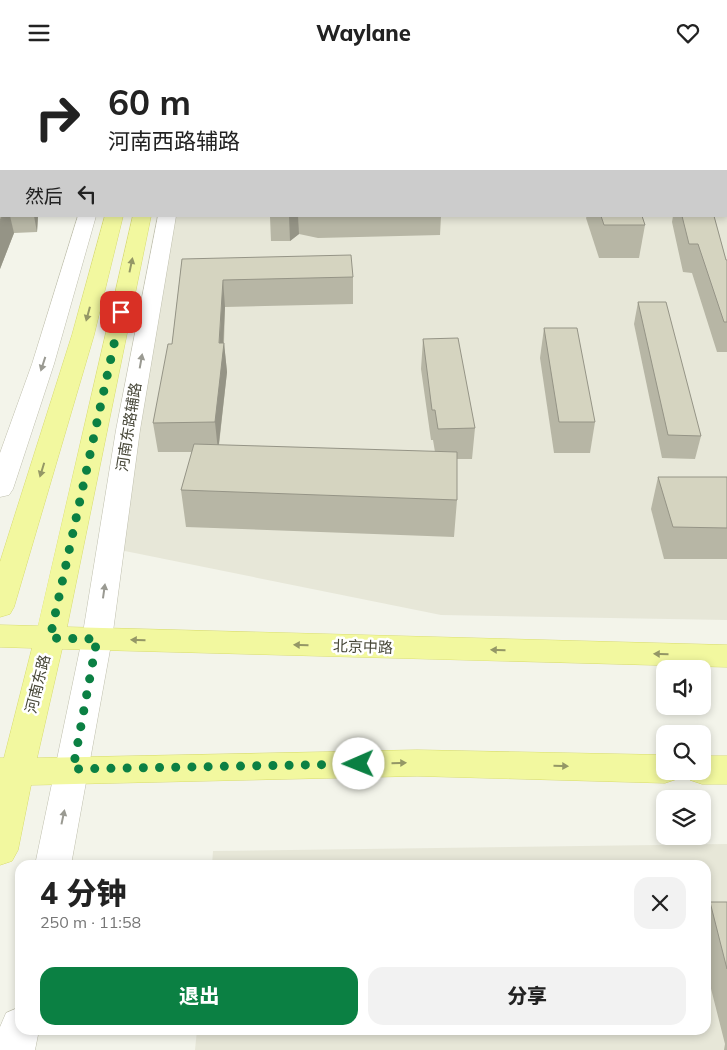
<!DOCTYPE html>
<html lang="zh">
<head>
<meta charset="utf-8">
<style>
  body { margin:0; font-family:Mulish,"Noto Sans SC",sans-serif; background:#f2f2f2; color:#222; height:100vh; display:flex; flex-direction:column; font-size:19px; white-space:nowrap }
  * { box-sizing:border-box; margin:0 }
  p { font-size:16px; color:#767676 }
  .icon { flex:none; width:28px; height:28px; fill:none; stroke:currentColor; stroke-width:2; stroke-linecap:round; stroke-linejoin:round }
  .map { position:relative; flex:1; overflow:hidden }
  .sheet { position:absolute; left:15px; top:795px; width:696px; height:175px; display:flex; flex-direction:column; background:#fff; border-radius:15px; box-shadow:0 2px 8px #0003 }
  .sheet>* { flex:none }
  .top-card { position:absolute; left:0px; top:0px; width:728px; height:152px; box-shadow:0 2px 8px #0003; background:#fff; color:#222; overflow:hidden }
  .buttons { position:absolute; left:656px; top:595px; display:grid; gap:10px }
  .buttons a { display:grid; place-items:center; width:55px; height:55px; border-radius:10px; background:#fff; box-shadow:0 2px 8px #0003; font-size:25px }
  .pin { position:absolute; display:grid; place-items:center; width:42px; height:42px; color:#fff; margin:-21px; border-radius:10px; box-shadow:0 2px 8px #0006 }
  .me { position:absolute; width:55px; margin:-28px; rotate:269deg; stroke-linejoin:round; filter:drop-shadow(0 0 4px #0008) }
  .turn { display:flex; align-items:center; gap:18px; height:105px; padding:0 25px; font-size:22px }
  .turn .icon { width:65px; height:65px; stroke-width:2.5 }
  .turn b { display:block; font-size:35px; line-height:42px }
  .then { display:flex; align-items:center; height:48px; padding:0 25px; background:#0003; gap:10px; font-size:19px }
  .round { display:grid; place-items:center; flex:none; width:52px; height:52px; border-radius:15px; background:#f2f2f2 }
  .head { display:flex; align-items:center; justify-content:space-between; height:85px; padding:0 25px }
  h1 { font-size:30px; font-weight:800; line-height:38px }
  .primary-button { display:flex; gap:10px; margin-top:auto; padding:10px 25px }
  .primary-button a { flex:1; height:58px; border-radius:15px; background:#0b8043; color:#fff; font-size:20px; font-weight:800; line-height:58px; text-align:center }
  .primary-button a+a { background:#f2f2f2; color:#222 }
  header { display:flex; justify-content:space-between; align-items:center; height:65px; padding:0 25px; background:#fff; font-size:22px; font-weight:800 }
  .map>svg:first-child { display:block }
</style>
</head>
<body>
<header><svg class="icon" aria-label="menu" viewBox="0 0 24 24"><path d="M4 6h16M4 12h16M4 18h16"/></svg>Waylane<svg class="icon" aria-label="heart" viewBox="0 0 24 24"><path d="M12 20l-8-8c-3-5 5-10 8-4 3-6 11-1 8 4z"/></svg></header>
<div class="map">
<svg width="727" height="985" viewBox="0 0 727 985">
  <rect width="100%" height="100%" fill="#f3f4ea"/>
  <g fill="#e7e7d8">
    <path d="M193,0h534v555l-286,-5 -326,-66 54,-333h557v-150z"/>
    <path d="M727,779v206h-532l2,-20h509v-165h-494l1,-14z"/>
  </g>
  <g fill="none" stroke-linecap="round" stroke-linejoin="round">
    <g stroke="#bfbfad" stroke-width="1">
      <g id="tertiary">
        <path d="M78,151h18l-42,148 -41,125 -4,6 -9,2v-44l32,-89z"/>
        <path d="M158,151h18l-36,214 -28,209 -41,226h-36l47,-226 34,-209z"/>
        <path d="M20,942v23h19l-4,20h-35v-23l6,-14z"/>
      </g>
    </g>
    <g stroke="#d8dc6f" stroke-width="1">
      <g id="primary">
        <rect x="147" y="0" width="14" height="1"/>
        <path d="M105,151h18l-29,119 -80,272 -4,7 -10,3v-55l72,-227z"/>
        <path d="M133,151h18l-84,411 660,18v22l-665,-18 -25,109 380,-8 248,5v16h15l-3,8 -12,4 -248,-7 -386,9 -13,65 -6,11 -12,4v-107h4l28,-110 -32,-1v-22l38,1z"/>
        <path d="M702,691h25v28h-25l-12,-4 -4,-9h16z"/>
      </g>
    </g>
    <use href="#tertiary" fill="#fff" fill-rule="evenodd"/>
    <use href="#primary" fill="#f2f89f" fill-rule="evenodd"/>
  </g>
  <g fill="#b7b6a5">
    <path d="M633,0h49l1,1h-50z"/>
    <path d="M726,4h1v123l-1,-2z"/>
    <path d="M0,93l1,58h40h-3l-1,16 -23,1 -14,36z"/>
    <path d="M264,151h177l-1,19 -122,3 -19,-4 -9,7h-19l-1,-24z"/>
    <path d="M587,151h55l3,9 -6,33h-40l-13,-40z"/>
    <path d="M673,151h41l12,44h1v92h-10l-25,-79 -9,-1 -11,-50z"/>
    <path d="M182,194l171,18v27l-128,3 -1,36 3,29 -8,73 216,7 -2,-12h-2l-10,-71 2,-30 52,89 -3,31h-15v41l-3,37 -268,-10 -5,-37 11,-38h-34l-5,-29 19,-79z"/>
    <path d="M638,237l63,134 -6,23 -33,-1 -28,-134z"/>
    <path d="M544,263l51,94 -5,31h-36l-14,-95z"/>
    <path d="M658,412h69v82h-63l-13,-50z"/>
    <path d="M710,837h17v148h-3l1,-6 -19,-75v-59z"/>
  </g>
  <g fill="#959486">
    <rect x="74" y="0" width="16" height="1"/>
    <path d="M2,151h8l4,17 -14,36v-48z"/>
    <path d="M34,151h4l-1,16z"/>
    <path d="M289,151h9l1,18 -9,7z"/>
    <path d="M223,215l2,27 -2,39 1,-3 3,29 -9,79 -3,-29z"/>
  </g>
  <g fill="#d5d4c0" stroke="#959486">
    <rect x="43" y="0" width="31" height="1"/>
    <rect x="229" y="0" width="32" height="1"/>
    <rect x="311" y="0" width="21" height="1"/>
    <rect x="451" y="0" width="38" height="1"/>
    <path d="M553,0h22l1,1h-23z"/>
    <path d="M652,0h30l1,1h-30z"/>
    <path d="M726,4h1v83l-1,-2z"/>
    <path d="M1,88v63h1l-2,5v-63z"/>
    <path d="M601,151h41l3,9h-41z"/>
    <path d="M682,151h32l12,44h1v62h-3l-26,-78h-9z"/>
    <path d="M351,190l2,22 -130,3 -4,63h5l-9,79 -62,1 15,-79h4l10,-85z"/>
    <path d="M638,237h28l35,134 -33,-1z"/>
    <path d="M544,263h33l18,94h-36z"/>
    <path d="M458,273l17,90 -37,1 -3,-19h-3l-9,-71z"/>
    <path d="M194,379l263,8v48l-276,-10z"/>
    <path d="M658,412h69v51l-54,-1z"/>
    <path d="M710,837h17v67z"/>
  </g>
  <defs><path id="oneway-solid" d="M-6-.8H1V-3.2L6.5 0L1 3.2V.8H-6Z" transform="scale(1.25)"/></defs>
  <g fill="#949766">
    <use href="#oneway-solid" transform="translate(131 200) rotate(-78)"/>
    <use href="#oneway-solid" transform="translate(88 249) rotate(105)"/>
    <use href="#oneway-solid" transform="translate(42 405) rotate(107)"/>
    <use href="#oneway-solid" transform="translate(138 575) rotate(-178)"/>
    <use href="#oneway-solid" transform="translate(301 580) rotate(-178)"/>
    <use href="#oneway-solid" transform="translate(498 585) rotate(-179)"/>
    <use href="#oneway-solid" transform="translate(661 589) rotate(-179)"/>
    <use href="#oneway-solid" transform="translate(399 698) rotate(-1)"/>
    <use href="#oneway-solid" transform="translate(561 701) rotate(1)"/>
  </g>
  <g fill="#9a9a92">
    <use href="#oneway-solid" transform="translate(141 296) rotate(-80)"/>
    <use href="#oneway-solid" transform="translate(43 299) rotate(108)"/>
    <use href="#oneway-solid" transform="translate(104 526) rotate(-82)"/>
    <use href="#oneway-solid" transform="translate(63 752) rotate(-78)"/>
  </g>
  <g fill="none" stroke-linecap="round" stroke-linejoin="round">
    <path stroke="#0b8043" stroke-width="9" stroke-dasharray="0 16.2" d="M121,247l-71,326 47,1 -24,130 286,-5"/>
  </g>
  <g text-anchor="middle" stroke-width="5" stroke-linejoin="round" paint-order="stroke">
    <g font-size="15" fill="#474738" stroke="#fff">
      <text transform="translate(129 362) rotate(-81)" y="5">河南东路辅路</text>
      <text transform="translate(363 582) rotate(2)" y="5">北京中路</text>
      <text transform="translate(38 619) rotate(-76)" y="5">河南东路</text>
    </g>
  </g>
</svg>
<div class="buttons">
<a><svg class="icon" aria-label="sound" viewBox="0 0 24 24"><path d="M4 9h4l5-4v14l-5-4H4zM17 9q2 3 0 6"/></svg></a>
<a><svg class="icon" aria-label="search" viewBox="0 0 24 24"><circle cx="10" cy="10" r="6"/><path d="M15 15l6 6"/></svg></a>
<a><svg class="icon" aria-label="layers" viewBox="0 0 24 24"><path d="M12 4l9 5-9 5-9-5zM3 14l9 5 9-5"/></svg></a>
</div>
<div class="pin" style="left:121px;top:247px;background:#d93025"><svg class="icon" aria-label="arrive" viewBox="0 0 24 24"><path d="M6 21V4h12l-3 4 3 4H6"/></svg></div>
<svg class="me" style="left:359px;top:699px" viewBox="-20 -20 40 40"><circle r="19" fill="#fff"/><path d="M0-13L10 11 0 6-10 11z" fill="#0b8043"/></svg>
<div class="top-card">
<div class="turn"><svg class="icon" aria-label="right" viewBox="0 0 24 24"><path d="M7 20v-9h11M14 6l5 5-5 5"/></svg><div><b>60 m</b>河南西路辅路</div></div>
<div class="then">然后<svg class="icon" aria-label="left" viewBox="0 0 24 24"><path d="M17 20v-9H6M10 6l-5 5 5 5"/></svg></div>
</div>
<section class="sheet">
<div class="head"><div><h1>4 分钟</h1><p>250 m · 11:58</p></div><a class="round"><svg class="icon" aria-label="close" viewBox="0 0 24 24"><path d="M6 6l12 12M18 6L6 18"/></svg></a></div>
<div class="primary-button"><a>退出</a><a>分享</a></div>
</section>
</div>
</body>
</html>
